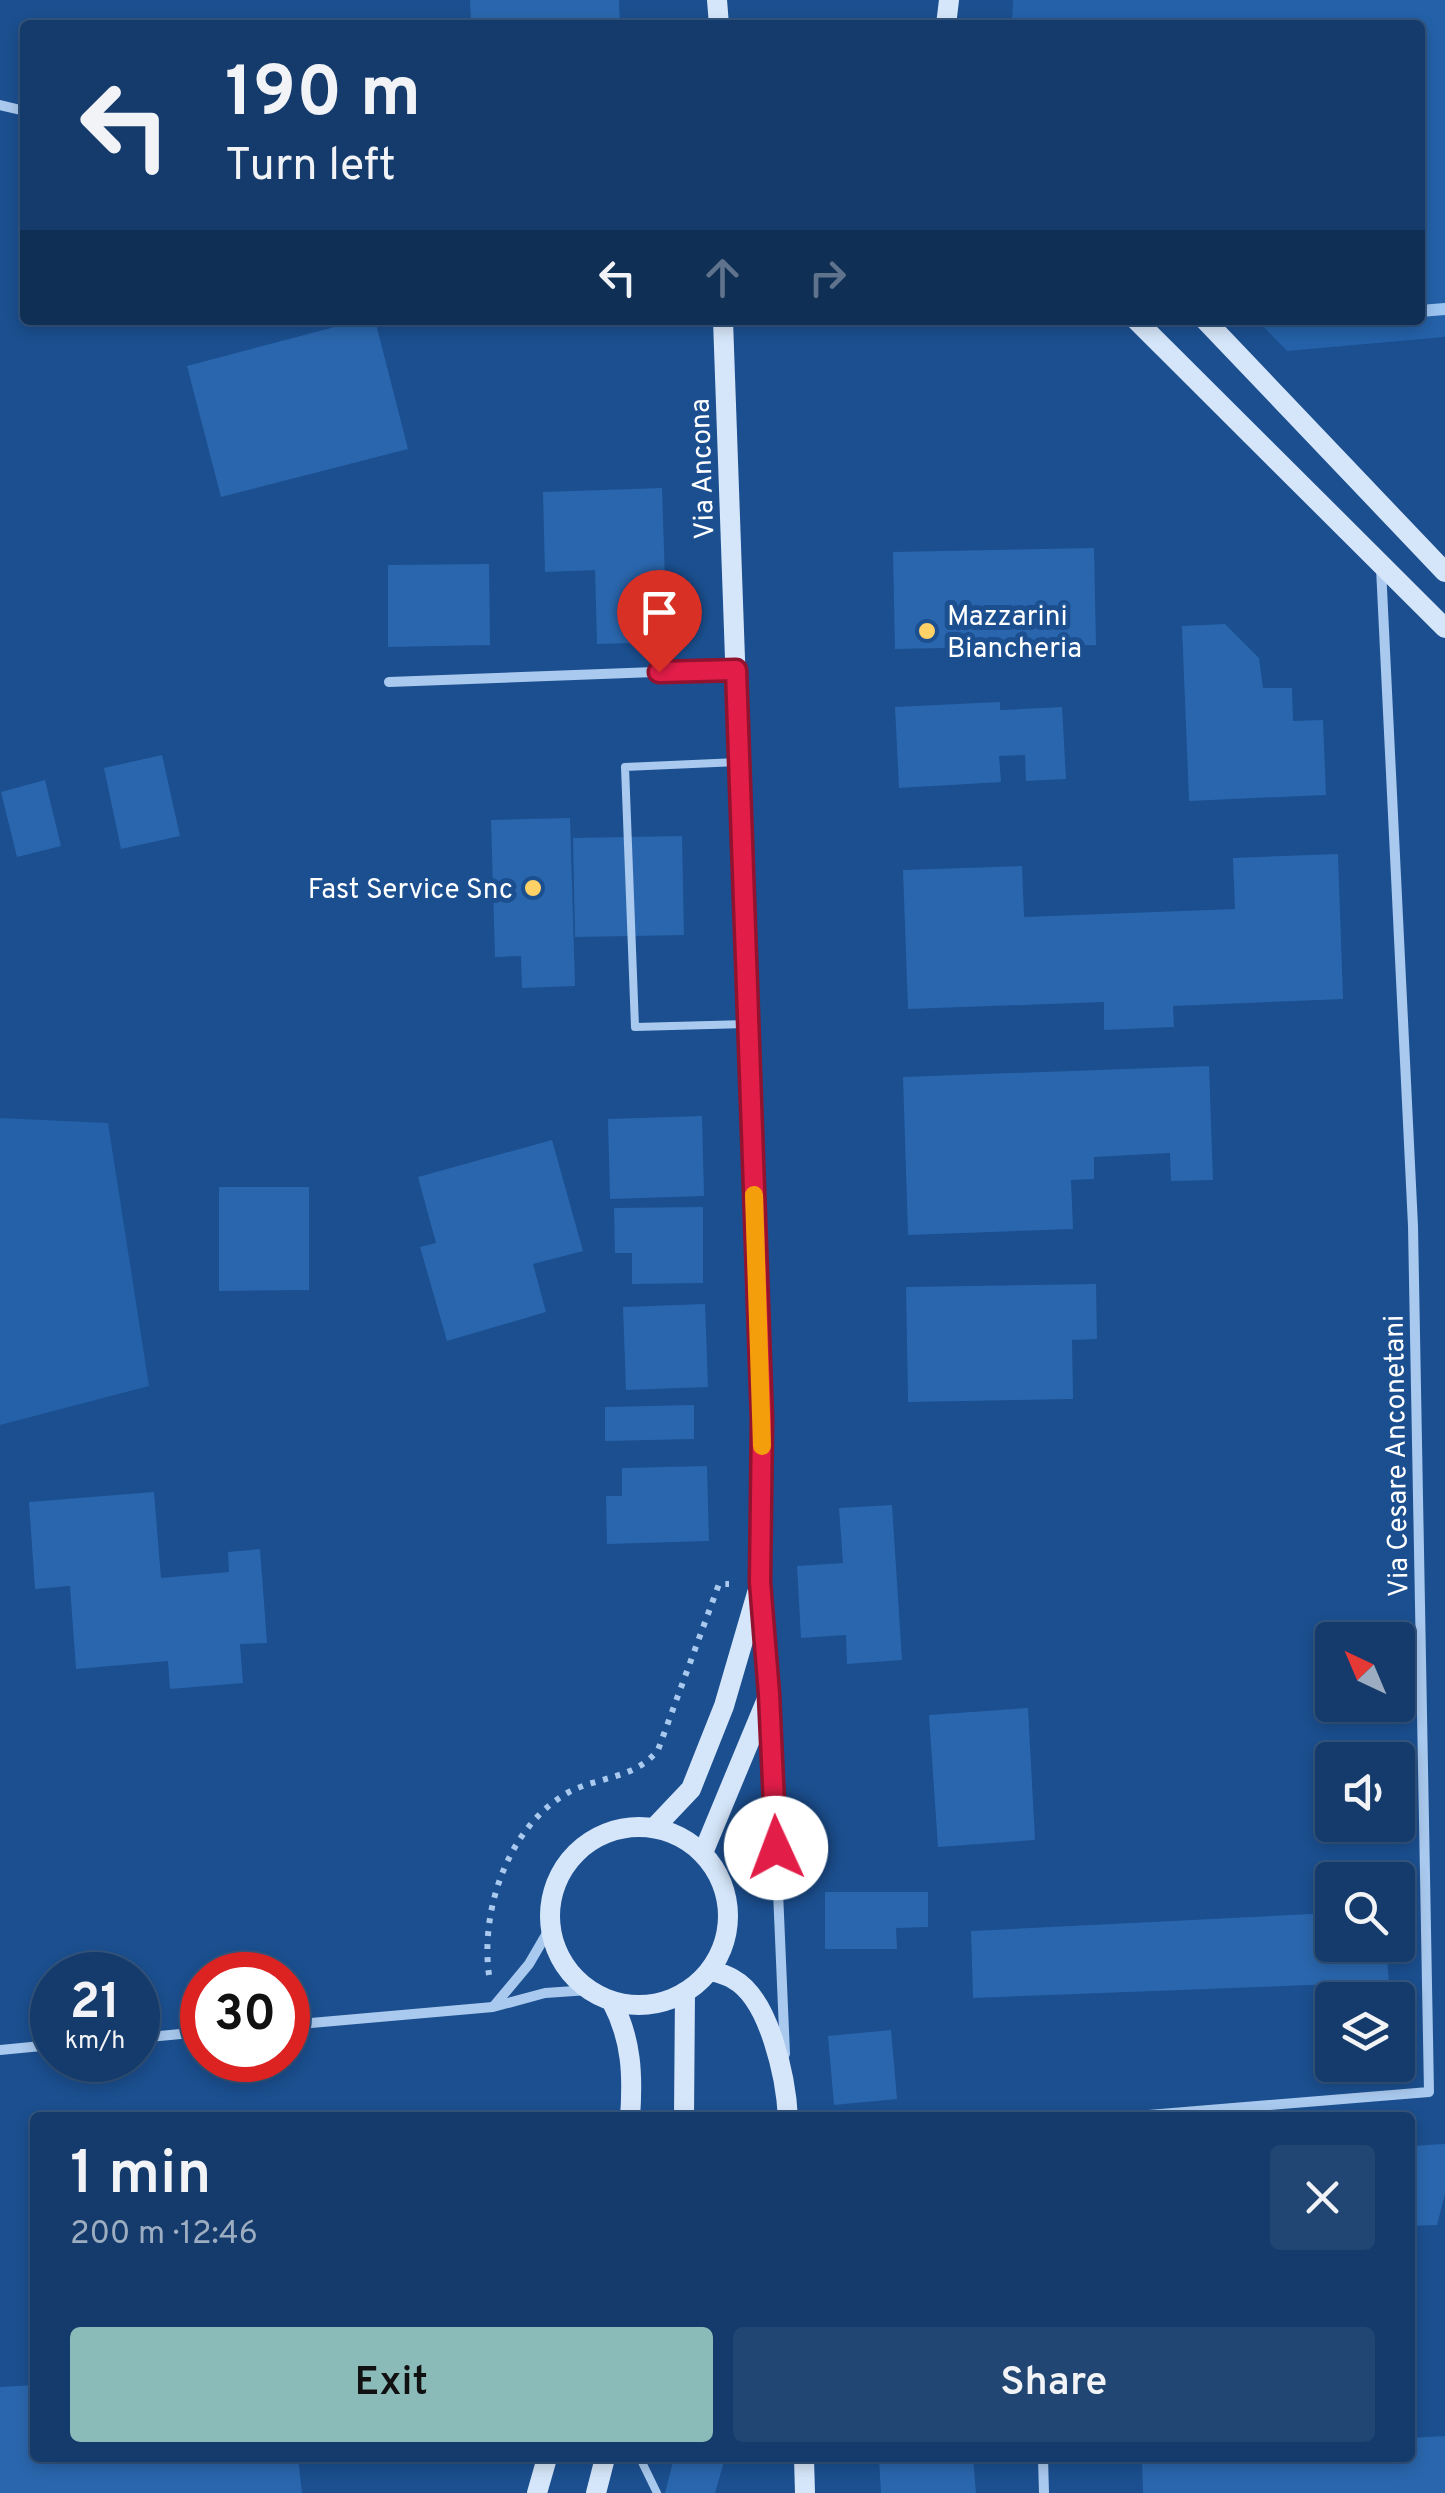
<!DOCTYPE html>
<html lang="en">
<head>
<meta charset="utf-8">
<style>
  body { margin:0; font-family:Overpass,sans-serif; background:#214673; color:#f1f3f6; height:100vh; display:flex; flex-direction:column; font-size:38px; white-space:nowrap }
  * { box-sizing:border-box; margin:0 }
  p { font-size:32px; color:#9dadc1 }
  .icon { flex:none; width:55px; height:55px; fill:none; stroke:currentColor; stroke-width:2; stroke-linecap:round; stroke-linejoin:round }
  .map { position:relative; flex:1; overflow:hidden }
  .details { position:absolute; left:30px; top:2112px; width:1385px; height:350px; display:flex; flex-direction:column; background:#143b6b; border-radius:10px; box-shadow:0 5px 15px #0003,0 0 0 2px #33557e }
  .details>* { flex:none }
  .banner { position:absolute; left:20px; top:20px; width:1405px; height:305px; border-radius:10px; box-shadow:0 5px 15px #0003,0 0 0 2px #33557e; background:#143b6b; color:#f1f3f6; overflow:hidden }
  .needle { width:65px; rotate:316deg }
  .fabs { position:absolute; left:1315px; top:1622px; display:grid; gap:20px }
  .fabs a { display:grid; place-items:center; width:100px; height:100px; border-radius:10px; background:#143b6b; box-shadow:0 5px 15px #0003,0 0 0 2px #33557e; font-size:50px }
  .speed { position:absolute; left:30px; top:1952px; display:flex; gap:20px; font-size:50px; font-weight:700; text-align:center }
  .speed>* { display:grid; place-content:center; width:130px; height:130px; border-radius:50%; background:#143b6b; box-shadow:0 5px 15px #0003,0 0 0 2px #33557e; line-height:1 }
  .speed small { font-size:25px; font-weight:400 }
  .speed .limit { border:15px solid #d22; background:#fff; color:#111 }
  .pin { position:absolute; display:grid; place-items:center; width:85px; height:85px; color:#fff; margin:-102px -42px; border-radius:50% 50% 50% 0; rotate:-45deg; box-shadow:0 0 10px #0007 }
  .pin .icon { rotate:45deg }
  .me { position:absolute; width:110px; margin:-55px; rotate:358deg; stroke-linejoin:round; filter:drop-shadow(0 0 8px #0008) }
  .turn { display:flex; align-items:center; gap:35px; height:210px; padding:0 40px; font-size:45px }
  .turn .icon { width:130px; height:130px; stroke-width:2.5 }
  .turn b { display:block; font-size:70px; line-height:85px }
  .lanes { display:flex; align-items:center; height:95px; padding:0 40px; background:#0003; justify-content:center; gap:50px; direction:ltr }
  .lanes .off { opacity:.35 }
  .round { display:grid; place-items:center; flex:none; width:105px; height:105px; border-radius:10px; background:#214673 }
  .headline { display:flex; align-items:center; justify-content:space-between; height:170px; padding:0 40px }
  h1 { font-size:60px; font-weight:600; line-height:75px }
  .cta { display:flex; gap:20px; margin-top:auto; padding:20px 40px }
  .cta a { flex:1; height:115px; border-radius:10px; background:#8bbbb9; color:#111; font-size:40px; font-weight:600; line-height:115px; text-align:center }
  .cta a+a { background:#214673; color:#f1f3f6 }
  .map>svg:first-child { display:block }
</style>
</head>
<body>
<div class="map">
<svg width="1445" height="2493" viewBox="0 0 1445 2493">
  <rect width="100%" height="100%" fill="#1b4f8f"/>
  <g fill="#2461a8">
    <path d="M1013,0h432v337l-158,14 -30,-31h163v-295h-408z"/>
    <path d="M0,1118l108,5 41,263 -149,39z"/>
  </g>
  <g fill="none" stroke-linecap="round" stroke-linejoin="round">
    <path stroke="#9cc4f0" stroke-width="12" d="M1420,311l25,-2"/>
  </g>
  <g fill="#2a66ad">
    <path d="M470,0h149l1,25h-149z"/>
    <path d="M361,320h14l33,129 -187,48 -34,-131z"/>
    <path d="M662,488l5,154 -70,2 -2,-74 -50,2 -2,-80z"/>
    <path d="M1094,548l2,97 -201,4 -2,-97z"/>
    <path d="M489,564l1,81 -102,2v-82z"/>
    <path d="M1225,624l34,34 4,30h29l1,33 30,-1 3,75 -137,6 -7,-175z"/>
    <path d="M1000,702v8l62,-3 4,72 -40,2 -1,-26 -26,1 2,26 -102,6 -4,-81z"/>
    <path d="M162,755l18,81 -59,13 -17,-81z"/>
    <path d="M45,780l16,66 -44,11 -16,-65z"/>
    <path d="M570,818l5,168 -53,2 -1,-32 -26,1 -4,-137z"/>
    <path d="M682,836l2,99 -109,2 -2,-99z"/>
    <path d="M1338,854l5,145 -170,7 1,21 -70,3v-28l-196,7 -5,-139 119,-4 2,51 211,-8 -2,-51z"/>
    <path d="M1209,1066l4,114 -42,1 -1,-28 -76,4v22l-23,1 2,49 -165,6 -5,-158z"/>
    <path d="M702,1116l2,80 -94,3 -2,-80z"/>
    <path d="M552,1140l31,111 -50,13 13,48 -99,29 -27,-94 16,-4 -18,-66z"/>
    <path d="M219,1187h90v103l-90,1z"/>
    <path d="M703,1207v76l-71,1v-31h-17l-1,-45z"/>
    <path d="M1096,1284l1,55 -25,1 1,59 -165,3 -2,-115z"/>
    <path d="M705,1304l3,83 -82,3 -3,-83z"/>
    <path d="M694,1405v34l-89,2v-34z"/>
    <path d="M707,1466l2,75 -102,3 -1,-48h16v-28z"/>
    <path d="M154,1492l7,86 68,-6 -1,-20 32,-3 7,94 -27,1 3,39 -73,6 -2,-28 -92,8 -6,-83 -35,3 -6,-87z"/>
    <path d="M892,1505l10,155 -55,4 -1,-29 -45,3 -4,-72 46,-3 -4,-55z"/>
    <path d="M1028,1708l7,132 -97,7 -9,-132z"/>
    <path d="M825,1892h103v35l-32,1 1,21h-72z"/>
    <path d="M1332,1913v32h54l3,37 -416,16 -2,-67z"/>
    <path d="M891,2030l6,69 -63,6 -6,-69z"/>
    <path d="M1445,2144v50l-8,31 -27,1v-80z"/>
    <path d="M35,2385v73h263l4,35h-302v-106z"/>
    <path d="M1445,2436v57h-302l-1,-35h268v-20z"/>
    <path d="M674,2458h51l-10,35h-50z"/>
    <path d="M879,2458h94l3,35h-95z"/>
  </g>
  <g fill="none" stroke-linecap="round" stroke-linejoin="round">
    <path stroke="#a9c9ee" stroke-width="6" stroke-dasharray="5 8" stroke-linecap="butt" d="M489,1975c-9,-66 20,-150 80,-183 31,-16 66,-13 89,-42l61,-166h10"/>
    <g stroke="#a9c9ee" stroke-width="8">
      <path d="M738,762l-113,5 10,260 112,-3"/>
      <path d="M640,2458l17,35"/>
    </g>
    <g stroke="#a9c9ee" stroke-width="10">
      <path d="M0,105l25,6"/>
      <path d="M389,682l346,-13"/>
      <path d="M770,1706l15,348"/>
      <path d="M494,2006l35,-42 21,-36"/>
      <path d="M288,2025l205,-18 52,-14 44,-3"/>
      <path d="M138,2038l64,-6"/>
      <path d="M0,2050l52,-5"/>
      <path d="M1112,2118l317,-26 -16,-866 -32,-658"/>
      <path d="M1043,2458l1,35"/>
    </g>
    <g stroke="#d6e6fa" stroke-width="20">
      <path d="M717,0l2,25"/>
      <path d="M946,25l3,-25"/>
      <path d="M1136,320l309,308"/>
      <path d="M1205,320l240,252"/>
      <circle cx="639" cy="1916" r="89"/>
      <path d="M655,1827l36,-38 33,-83 33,-113"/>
      <path d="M703,1853l66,-159 -9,-112 2,-161 -39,-1101"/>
      <path d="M710,1970c7,3 17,5 23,9 37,20 53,100 55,139"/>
      <path d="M612,2002c20,38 21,74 18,116"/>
      <path d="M684,2118l1,-126"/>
      <path d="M804,2458l1,35"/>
      <path d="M537,2493l10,-35"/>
      <path d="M596,2493l9,-35"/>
    </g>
  </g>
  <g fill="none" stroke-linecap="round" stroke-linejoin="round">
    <g stroke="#92132f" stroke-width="25">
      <path id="route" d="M659,672l77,-2 26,750 -2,162 9,112 7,154"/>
    </g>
    <use href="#route" stroke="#e11d48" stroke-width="18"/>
    <path stroke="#f59e0b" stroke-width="18" d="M754,1195l8,251"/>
  </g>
  <g fill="#ffd166" stroke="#1b4f8f" stroke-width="4">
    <circle cx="927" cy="631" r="10"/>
    <circle cx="533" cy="888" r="10"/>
  </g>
  <g text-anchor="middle" stroke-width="10" stroke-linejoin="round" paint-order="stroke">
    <g font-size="28" fill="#fff" stroke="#1b4f8f">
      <text transform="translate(701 469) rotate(-92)" y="10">Via Ancona</text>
      <text transform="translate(1395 1456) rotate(-91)" y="10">Via Cesare Anconetani</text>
    </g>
    <g font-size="28" fill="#fff" stroke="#1b4f8f" text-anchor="start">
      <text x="947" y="625">Mazzarini<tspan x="947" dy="32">Biancheria</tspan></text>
      <text x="513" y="898" text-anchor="end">Fast Service Snc</text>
    </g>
  </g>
</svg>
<div class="fabs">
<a><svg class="needle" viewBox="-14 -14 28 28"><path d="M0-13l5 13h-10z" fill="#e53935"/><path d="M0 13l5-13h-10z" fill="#9dadc1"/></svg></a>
<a><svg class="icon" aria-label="sound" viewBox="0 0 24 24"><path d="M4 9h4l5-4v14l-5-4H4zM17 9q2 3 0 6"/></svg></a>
<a><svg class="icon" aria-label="search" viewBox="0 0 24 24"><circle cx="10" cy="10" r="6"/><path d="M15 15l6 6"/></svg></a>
<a><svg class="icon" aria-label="layers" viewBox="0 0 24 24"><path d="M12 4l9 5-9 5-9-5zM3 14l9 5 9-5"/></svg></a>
</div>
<div class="speed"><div>21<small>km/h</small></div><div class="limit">30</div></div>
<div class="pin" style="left:659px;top:672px;background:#d93025"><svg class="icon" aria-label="arrive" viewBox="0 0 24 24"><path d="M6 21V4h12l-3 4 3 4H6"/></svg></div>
<svg class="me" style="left:776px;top:1848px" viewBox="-20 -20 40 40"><circle r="19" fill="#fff"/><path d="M0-13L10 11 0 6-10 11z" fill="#e11d48"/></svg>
<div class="banner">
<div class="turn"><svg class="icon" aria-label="left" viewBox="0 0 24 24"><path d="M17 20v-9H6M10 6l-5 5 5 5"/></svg><div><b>190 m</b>Turn left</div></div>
<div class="lanes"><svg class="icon" aria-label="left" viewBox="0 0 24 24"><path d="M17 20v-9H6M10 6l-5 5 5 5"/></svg><svg class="icon off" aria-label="ahead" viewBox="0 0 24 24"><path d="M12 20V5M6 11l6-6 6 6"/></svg><svg class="icon off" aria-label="right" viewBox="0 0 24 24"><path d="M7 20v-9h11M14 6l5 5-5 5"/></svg></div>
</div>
<section class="details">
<div class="headline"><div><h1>1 min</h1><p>200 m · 12:46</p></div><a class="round"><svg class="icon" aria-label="close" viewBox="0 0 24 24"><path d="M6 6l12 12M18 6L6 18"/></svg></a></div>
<div class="cta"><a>Exit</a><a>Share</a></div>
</section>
</div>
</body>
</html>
